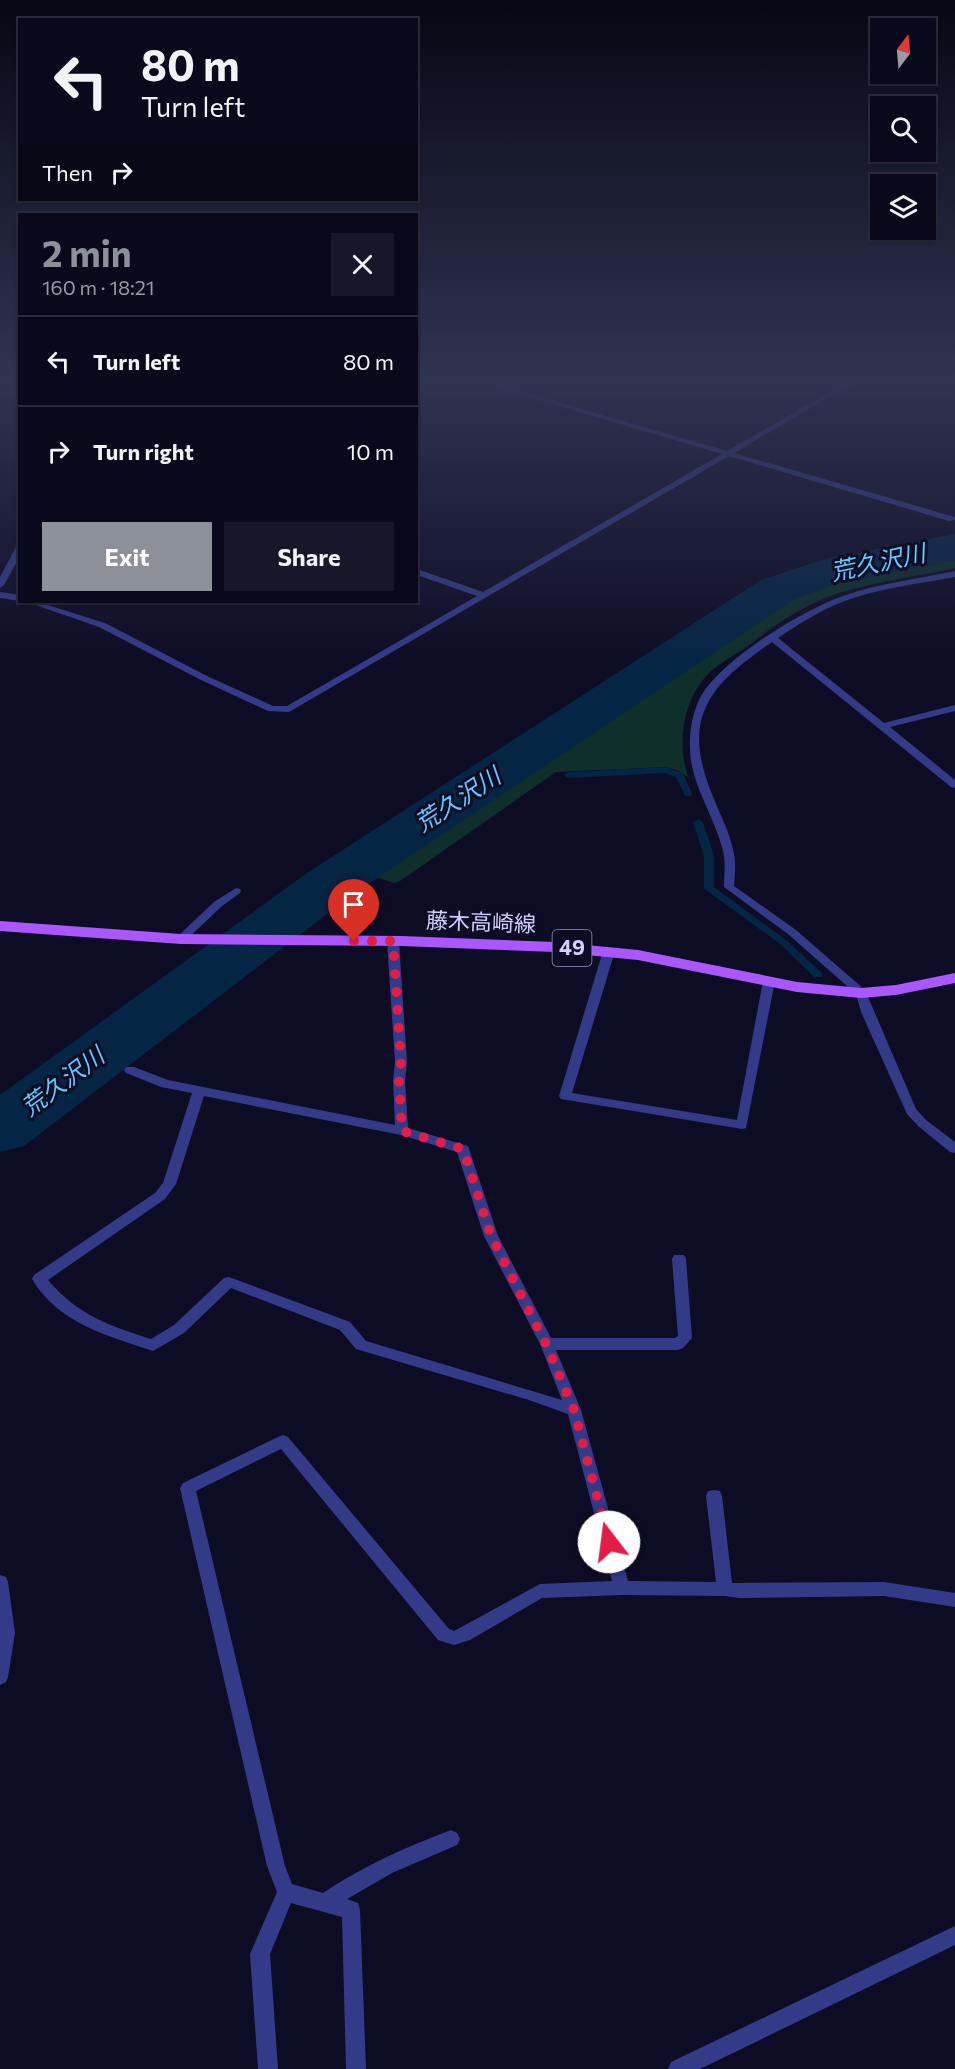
<!DOCTYPE html>
<html lang="en">
<head>
<meta charset="utf-8">
<style>
  body { margin:0; font-family:Commissioner,"Noto Sans JP",sans-serif; background:#181729; color:#f1f3f6; height:100vh; display:flex; flex-direction:column; font-size:22px; white-space:nowrap }
  * { box-sizing:border-box; margin:0 }
  p { font-size:20px; color:#999aa3 }
  .icon { flex:none; width:33px; height:33px; fill:none; stroke:currentColor; stroke-width:2; stroke-linecap:round; stroke-linejoin:round }
  .map { position:relative; flex:1; overflow:hidden }
  .drawer { position:absolute; left:18px; top:213px; width:400px; height:390px; display:flex; flex-direction:column; background:#0a091c; border-radius:0px; box-shadow:0 2px 4px #0004,0 0 0 2px #2a2a3b }
  .drawer>* { flex:none }
  .banner { position:absolute; left:18px; top:18px; width:400px; height:183px; border-radius:0px; box-shadow:0 2px 4px #0004,0 0 0 2px #2a2a3b; background:#0a091c; color:#f1f3f6; overflow:hidden }
  .needle { width:39px; rotate:16deg }
  .controls { position:absolute; left:870px; top:18px; display:grid; gap:12px }
  .controls a { display:grid; place-items:center; width:66px; height:66px; border-radius:0px; background:#0a091c; box-shadow:0 2px 4px #0004,0 0 0 2px #2a2a3b; font-size:30px }
  .pin { position:absolute; display:grid; place-items:center; width:51px; height:51px; color:#fff; margin:-62px -26px; border-radius:50% 50% 50% 0; rotate:-45deg; box-shadow:0 0 6px #0007 }
  .pin .icon { rotate:45deg }
  .me { position:absolute; width:66px; margin:-33px; rotate:345deg; stroke-linejoin:round; filter:drop-shadow(0 0 4px #0008) }
  .turn { display:flex; align-items:center; gap:21px; height:126px; padding:0 24px; font-size:27px }
  .turn .icon { width:78px; height:78px; stroke-width:2.5 }
  .turn b { display:block; font-size:42px; line-height:51px }
  .then { display:flex; align-items:center; height:57px; padding:0 24px; background:#0003; gap:12px; font-size:22px }
  .round { display:grid; place-items:center; flex:none; width:63px; height:63px; border-radius:0px; background:#181729 }
  .overview { display:flex; align-items:center; justify-content:space-between; height:102px; padding:0 24px }
  h1 { font-size:36px; font-weight:700; line-height:45px; color:#8c9099 }
  .primary-button { display:flex; gap:12px; margin-top:auto; padding:12px 24px }
  .primary-button a { flex:1; height:69px; border-radius:0px; background:#8c9099; color:#fff; font-size:24px; font-weight:700; line-height:69px; text-align:center }
  .primary-button a+a { background:#181729; color:#f1f3f6 }
  ul { padding:0; list-style:none }
  li { display:flex; align-items:center; gap:18px; height:90px; padding:0 24px; border-top:2px solid #2a2a3b }
  li div { flex:1 }
  li b { display:block; font-size:22px }
  li em { font-style:normal }
  .map>svg:first-child { display:block }
</style>
</head>
<body>
<div class="map">
<svg width="955" height="2069" viewBox="0 0 955 2069">
  <rect width="100%" height="100%" fill="#0d0c25"/>
  <path fill="#0f302a" d="M955,560v8c-41,9 -85,14 -125,28 -27,10 -55,29 -78,47 -14,10 -33,20 -45,32 -25,28 -30,68 -19,102l-11,-7 -11,-3 -110,5 -156,109 -6,2 -18,-6 -23,16 -5,-2 332,-221 55,-39 65,-39 39,-11z"/>
  <g fill="none" stroke-linecap="round" stroke-linejoin="round">
    <g fill="#052545" fill-rule="evenodd">
      <path d="M666,767l17,6 9,21 -1,2h-6l-9,-19 -11,-4 -97,5 -4,-3 4,-3z"/>
      <path d="M698,819l5,3 11,34v31l72,53 36,33 1,2 -1,2h-8l-34,-33 -74,-54 -2,-2v-32l-11,-34z"/>
    </g>
    <path fill="#052545" fill-rule="evenodd" d="M955,534v26l-119,24 -43,16 -444,297 -325,249 -24,6v-57l307,-222 454,-293 64,-21z"/>
    <g fill="#333b88" fill-rule="evenodd">
      <path d="M527,377h18l-3,2 -41,4 4,4 222,64 129,-74h7l-129,76 221,64v3l-6,1 -220,-65 -440,256 -21,-1 -67,-31 -102,-53 -72,-25h11l67,21 102,53 66,30h14l190,-110 -60,-21v-6l66,23 239,-138 -221,-65 -9,-7 3,-2z"/>
      <path d="M17,545h3v11l-16,29 -4,3v-11z"/>
      <path d="M955,571v6c-37,7 -77,11 -113,25 -23,9 -43,22 -64,36l106,85 71,-18v6l-65,16 65,53v8l-4,-1 -179,-145c-59,41 -91,72 -62,147 8,22 20,42 24,65 2,10 1,21 0,32l62,44 69,60 51,119 10,11 29,22v11l-5,-1 -32,-26 -11,-12 -46,-102 -5,-18 -68,-60 -64,-47c0,-12 2,-25 -1,-36 -8,-34 -31,-64 -33,-100 -1,-18 2,-37 10,-53 20,-38 103,-88 143,-102 36,-13 75,-17 112,-25z"/>
      <path d="M0,592l20,3v6l-20,-3z"/>
      <path d="M236,888l4,1 1,2 -1,2 -18,13 -37,35h-8l-2,-2 2,-2 37,-35z"/>
      <path d="M393,938l6,3 8,121 -2,19 3,47 60,18 30,90 53,102h124l3,-2 -6,-77 2,-4h10l2,4 6,79 -9,10 -5,2h-122l25,60 47,171 88,1 -10,-86 2,-5 6,-1 6,1 2,5 10,87 152,-1 71,11v14l-71,-11 -145,2 -14,-2 -103,-1 -80,3 -72,42 -16,5 -16,-5 -157,-191 -85,42 89,375 7,18 31,9c40,-27 83,-46 128,-63l6,3 3,6 -3,6 -65,28 -45,26 11,4 2,7 6,159h-20l-4,-152 -51,-14 -21,51 8,115h-20l-8,-115 27,-62 -10,-26 -87,-378 3,-5 95,-46 5,-2 5,2 161,192 5,2 86,-47 72,-3 -44,-167 -39,-14 -173,-51 -16,-19 -109,-42 -47,45 -31,18c-45,-15 -95,-28 -121,-72l2,-4 121,-82 8,-10 29,-90 -31,-6 -35,-14 -2,-3 2,-3h8l34,13 227,45 -2,-44 2,-19 -8,-121zM204,1096l197,39 56,17 27,84 56,108 22,56 -196,-59 -16,-19 -121,-45 -5,1 -50,47 -23,14c-43,-14 -72,-23 -103,-59l117,-81 11,-15z"/>
      <path d="M609,948l6,3 -43,142 165,27 26,-139 6,-4 6,4 -29,147 -4,1 -181,-30 -2,-3 44,-145z"/>
      <path d="M0,1575l6,2 2,5 7,51 -7,44 -2,5 -6,3z"/>
      <path d="M955,1926v19l-255,124h-32l3,-7z"/>
    </g>
    <path fill="#aa57ff" fill-rule="evenodd" d="M0,921l181,13 221,2 153,6 83,8 159,32 64,6 35,-3 59,-12v10l-59,12 -35,3 -64,-6 -159,-32 -83,-8 -153,-6 -221,-2 -181,-13z"/>
  </g>
  <linearGradient id="sky" x2="0" y2="1"><stop stop-color="#070714"/><stop offset="0.57" stop-color="#2f3451"/><stop offset="1" stop-color="#2f3451" stop-opacity="0"/></linearGradient>
  <rect width="955" height="666" fill="url(#sky)"/>
  <g fill="none" stroke-linecap="round" stroke-linejoin="round">
    <path stroke="#e11d48" stroke-width="10" stroke-dasharray="0 18" d="M354,941h39l8,121 -2,19 3,50 61,18 28,87 55,108 28,66 35,132"/>
  </g>
  <g text-anchor="middle" stroke-width="6" stroke-linejoin="round" paint-order="stroke">
    <rect fill="#0d0c25" stroke="#9696be" stroke-width="1.5" x="552.5" y="930" width="39" height="36" rx="4.5"/>
    <g font-size="21" font-weight="bold" fill="#d0d1ff">
      <text x="572" y="955">49</text>
    </g>
    <g font-size="22" fill="#d0d1ff" stroke="#0d0c25">
      <text transform="translate(481 922) rotate(2)" y="8">藤木高崎線</text>
    </g>
    <g font-size="24" font-style="italic" fill="#5ecaff" stroke="#0d0c25">
      <text transform="translate(878 563) rotate(-12)" y="8">荒久沢川</text>
      <text transform="translate(458 800) rotate(-33)" y="8">荒久沢川</text>
      <text transform="translate(63 1082) rotate(-37)" y="8">荒久沢川</text>
    </g>
  </g>
</svg>
<div class="controls">
<a><svg class="needle" viewBox="-14 -14 28 28"><path d="M0-13l5 13h-10z" fill="#e53935"/><path d="M0 13l5-13h-10z" fill="#999aa3"/></svg></a>
<a><svg class="icon" aria-label="search" viewBox="0 0 24 24"><circle cx="10" cy="10" r="6"/><path d="M15 15l6 6"/></svg></a>
<a><svg class="icon" aria-label="layers" viewBox="0 0 24 24"><path d="M12 4l9 5-9 5-9-5zM3 14l9 5 9-5"/></svg></a>
</div>
<div class="pin" style="left:354px;top:941px;background:#d93025"><svg class="icon" aria-label="arrive" viewBox="0 0 24 24"><path d="M6 21V4h12l-3 4 3 4H6"/></svg></div>
<svg class="me" style="left:609px;top:1542px" viewBox="-20 -20 40 40"><circle r="19" fill="#fff"/><path d="M0-13L10 11 0 6-10 11z" fill="#e11d48"/></svg>
<div class="banner">
<div class="turn"><svg class="icon" aria-label="left" viewBox="0 0 24 24"><path d="M17 20v-9H6M10 6l-5 5 5 5"/></svg><div><b>80 m</b>Turn left</div></div>
<div class="then">Then<svg class="icon" aria-label="right" viewBox="0 0 24 24"><path d="M7 20v-9h11M14 6l5 5-5 5"/></svg></div>
</div>
<section class="drawer">
<div class="overview"><div><h1>2 min</h1><p>160 m · 18:21</p></div><a class="round"><svg class="icon" aria-label="close" viewBox="0 0 24 24"><path d="M6 6l12 12M18 6L6 18"/></svg></a></div>
<ul>
<li><svg class="icon" aria-label="left" viewBox="0 0 24 24"><path d="M17 20v-9H6M10 6l-5 5 5 5"/></svg><div><b>Turn left</b></div><em>80 m</em></li>
<li><svg class="icon" aria-label="right" viewBox="0 0 24 24"><path d="M7 20v-9h11M14 6l5 5-5 5"/></svg><div><b>Turn right</b></div><em>10 m</em></li>
</ul>
<div class="primary-button"><a>Exit</a><a>Share</a></div>
</section>
</div>
</body>
</html>
